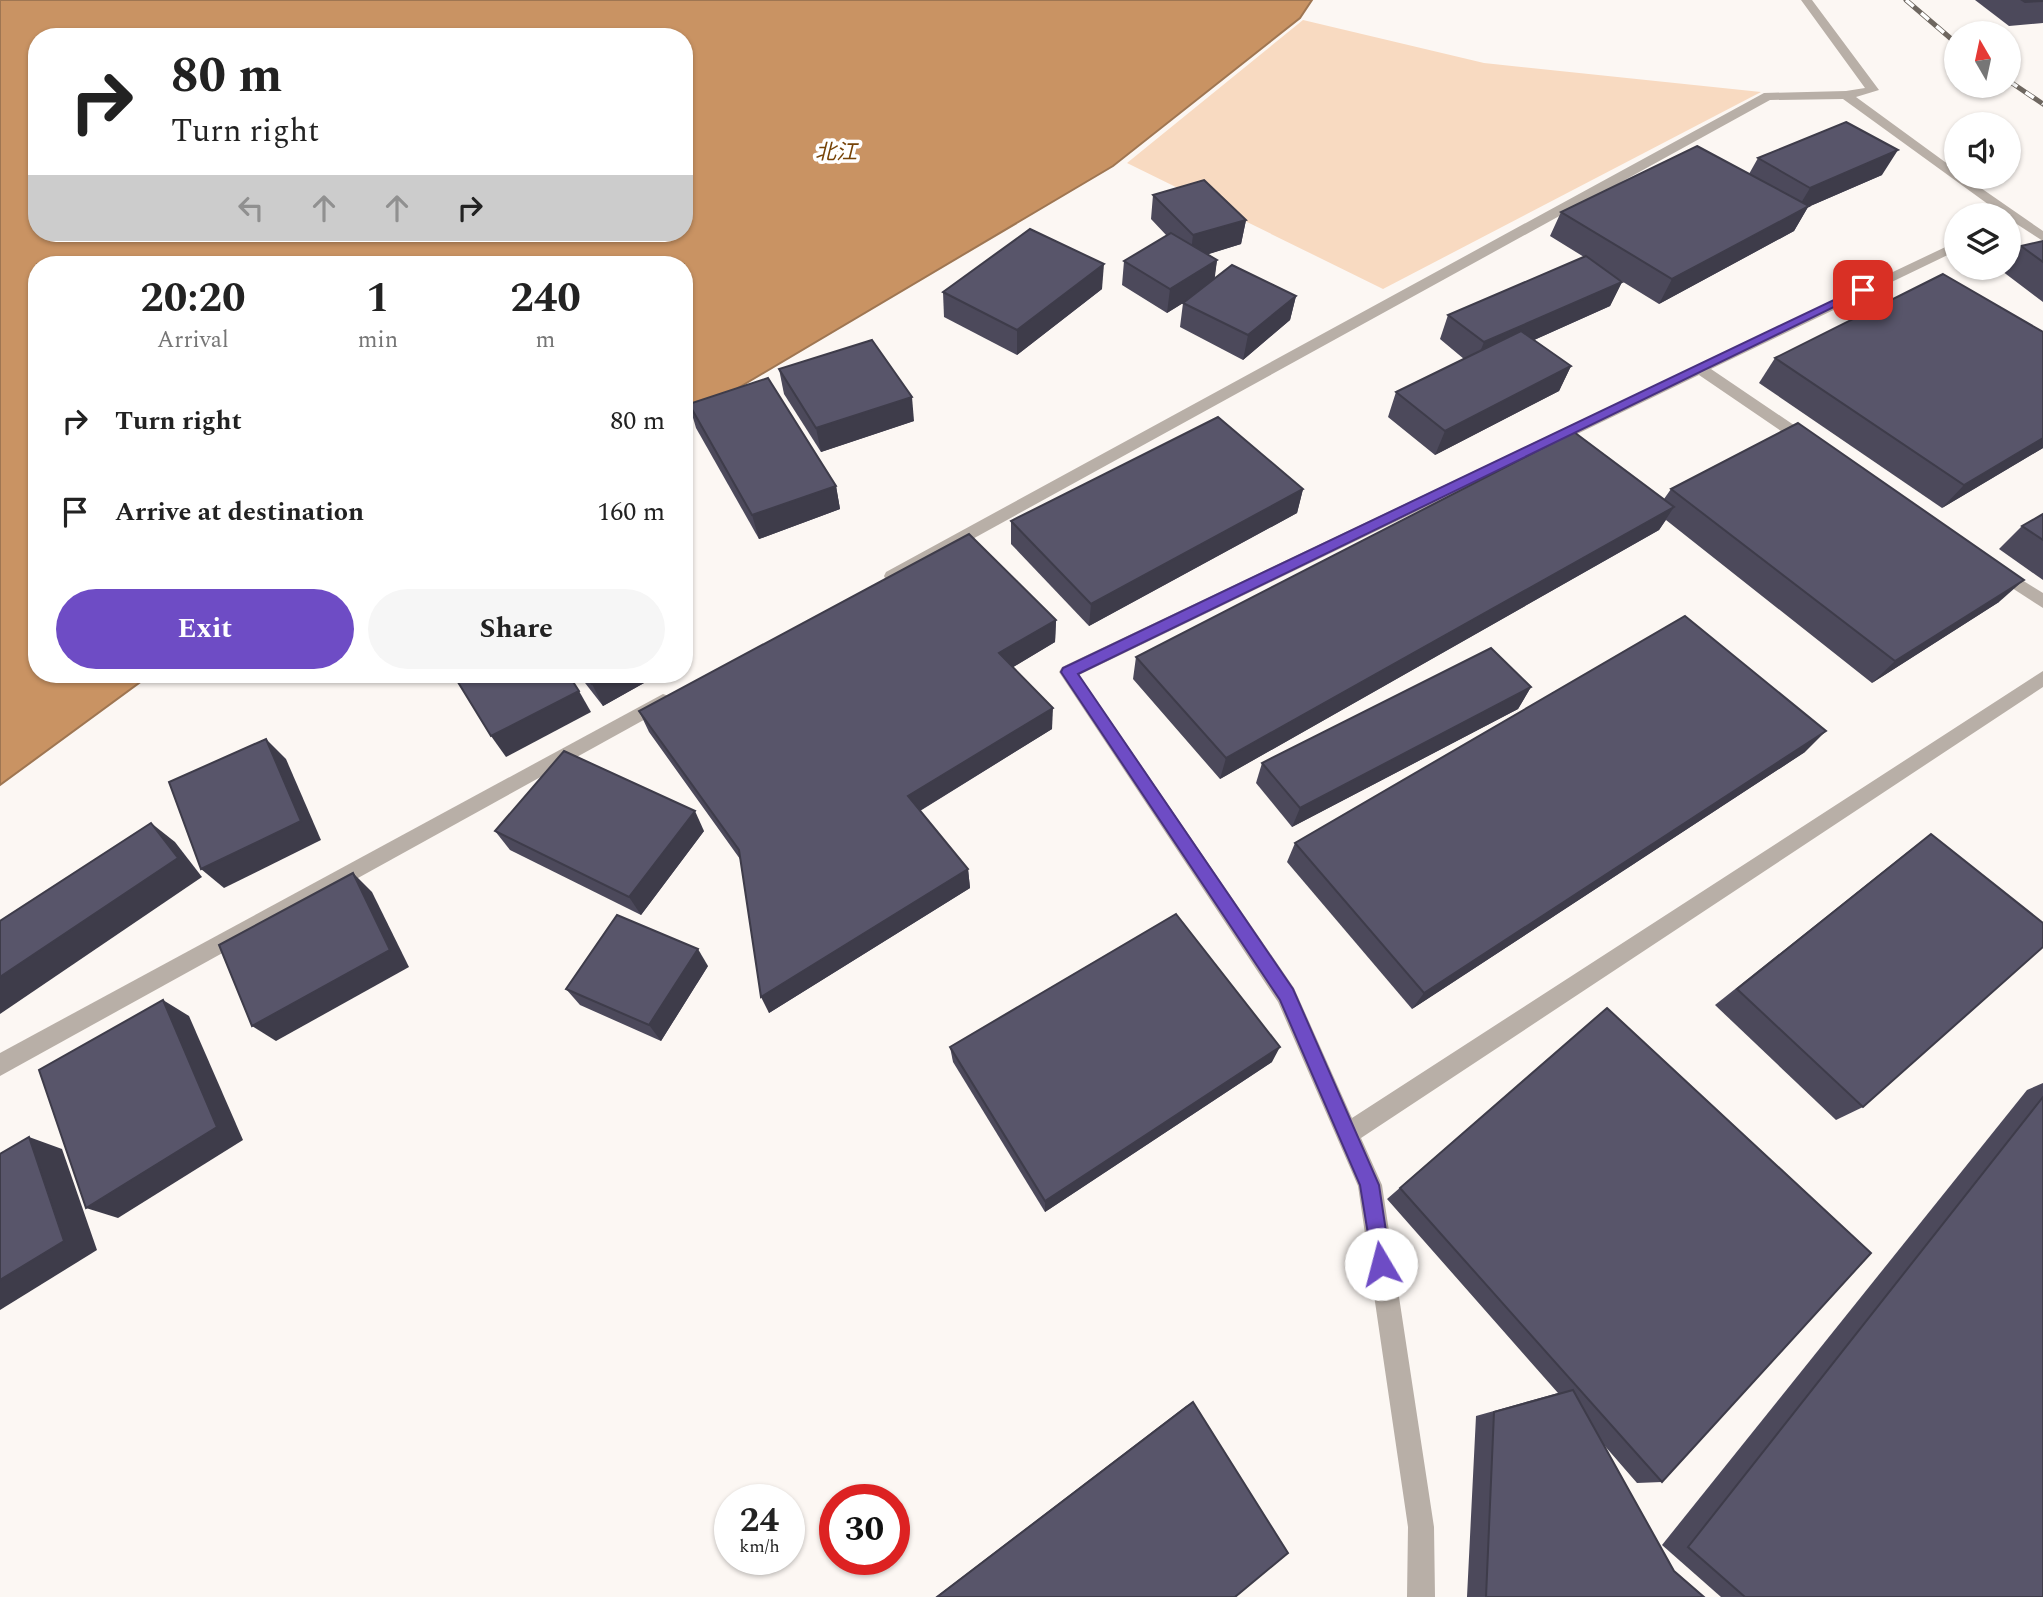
<!DOCTYPE html>
<html lang="en">
<head>
<meta charset="utf-8">
<style>
  body { margin:0; font-family:Spectral,"Noto Sans SC",serif; background:#f6f6f6; color:#222; height:100vh; display:flex; flex-direction:column; font-size:26px; white-space:nowrap }
  * { box-sizing:border-box; margin:0 }
  p { font-size:23px; color:#767676 }
  .icon { flex:none; width:38px; height:38px; fill:none; stroke:currentColor; stroke-width:2; stroke-linecap:round; stroke-linejoin:round }
  .map { position:relative; flex:1; overflow:hidden }
  .panel { position:absolute; left:28px; top:256px; width:665px; height:427px; display:flex; flex-direction:column; background:#fff; border-radius:28px; box-shadow:0 2px 5px #0004 }
  .panel>* { flex:none }
  .hud { position:absolute; left:28px; top:28px; width:665px; height:214px; border-radius:28px; box-shadow:0 2px 5px #0004; background:#fff; color:#222; overflow:hidden }
  .needle { width:46px; rotate:351deg }
  .tools { position:absolute; left:1944px; top:21px; display:grid; gap:14px }
  .tools a { display:grid; place-items:center; width:77px; height:77px; border-radius:50%; background:#fff; box-shadow:0 2px 5px #0004; font-size:35px }
  .speed { position:absolute; left:714px; top:1484px; display:flex; gap:14px; font-size:35px; font-weight:700; text-align:center }
  .speed>* { display:grid; place-content:center; width:91px; height:91px; border-radius:50%; background:#fff; box-shadow:0 2px 5px #0004; line-height:1 }
  .speed small { font-size:18px; font-weight:400 }
  .speed .limit { border:10px solid #d22; background:#fff; color:#111 }
  .pin { position:absolute; display:grid; place-items:center; width:60px; height:60px; color:#fff; margin:-30px; border-radius:14px; box-shadow:0 4px 10px #0006 }
  .me { position:absolute; width:77px; margin:-38px; rotate:352deg; stroke-linejoin:round; filter:drop-shadow(0 0 5px #0008) }
  .turn { display:flex; align-items:center; gap:24px; height:147px; padding:0 28px; font-size:32px }
  .turn .icon { width:91px; height:91px; stroke-width:2.5 }
  .turn b { display:block; font-size:49px; line-height:60px }
  .lanes { display:flex; align-items:center; height:66px; padding:0 28px; background:#0003; justify-content:center; gap:35px; direction:ltr }
  .lanes .off { opacity:.35 }
  .eta { display:flex; justify-content:space-evenly; align-items:center; height:119px; text-align:center }
  .eta b { font-size:42px; font-weight:700; line-height:49px }
  .primary-button { display:flex; gap:14px; margin-top:auto; padding:14px 28px }
  .primary-button a { flex:1; height:80px; border-radius:42px; background:#6e4cc5; color:#fff; font-size:28px; font-weight:700; line-height:80px; text-align:center }
  .primary-button a+a { background:#f6f6f6; color:#222 }
  ul { padding:0; list-style:none }
  li { display:flex; align-items:center; gap:21px; height:91px; padding:0 28px }
  li div { flex:1 }
  li b { display:block; font-size:26px }
  li em { font-style:normal }
  .map>svg:first-child { display:block }
</style>
</head>
<body>
<div class="map">
<svg width="2043" height="1597" viewBox="0 0 2043 1597">
  <rect width="100%" height="100%" fill="#fcf7f3"/>
  <path fill="#f8dac1" d="M1303,20l181,43 277,29 -378,197 -256,-126z"/>
  <path fill="#c99363" stroke="#9f7652" stroke-width="2" fill-rule="evenodd" d="M0,0h1312l-12,18 -187,148 -429,254v-156h-647v410h121l-12,4 -146,107zM37,37h647v196h-647z"/>
  <g fill="none" stroke-linecap="round" stroke-linejoin="round">
    <g fill="#b8afa7" fill-rule="evenodd">
      <path d="M1801,0h11l67,90 -23,7 100,73v7h9l78,54v10l-34,-22v-4h-6l-160,-116 -73,1 -872,480h-12l-2,-4 2,-4 878,-479 82,-2 19,-3z"/>
      <path d="M1956,242v9l-245,118 102,69 3,4 -3,4h-10l-104,-71 -620,300 215,313 58,130 691,-447v16l-682,451 21,47 52,342 1,70h-28l1,-70 -50,-341 -80,-184 -219,-330 3,-5z"/>
      <path d="M1998,565l45,28v15l-51,-33 -2,-4 2,-4z"/>
      <path d="M663,694l6,2 3,5 -3,5 -669,370v-23z"/>
    </g>
    <g stroke="#6e6760" stroke-width="5">
      <g id="rail">
        <path d="M1906,0l50,43"/>
        <path d="M2009,81l34,23"/>
      </g>
    </g>
    <use href="#rail" stroke="#fff" stroke-width="3.5" stroke-dasharray="10" stroke-linecap="butt"/>
  </g>
  <g fill="#4c495b">
    <path d="M1975,0h68v23l-34,3z"/>
    <path d="M1758,158l124,17 -74,32 -14,24 -135,73 -44,-27 7,5 -12,24 -76,34 37,26 -12,25 -124,64 -47,-38 8,-25 68,-33 -24,-20 8,-24 136,-58 -34,-21 11,-24 188,-38z"/>
    <path d="M1153,195l93,25 -5,24 -33,10 9,6 -3,19 82,17 -6,24 -47,40 -63,-33 3,-24 -16,10 -45,-28 2,-24 43,-25 -16,-17z"/>
    <path d="M2043,241v61l-41,-31 3,-3h4v-6l12,-16z"/>
    <path d="M1102,289l-85,66 -73,-38 -1,-25z"/>
    <path d="M2043,332v116l-101,60 -183,-125 16,-25z"/>
    <path d="M779,369l135,52 -93,31 -37,-58z"/>
    <path d="M689,404l147,82 4,23 -81,30 -63,-111z"/>
    <path d="M1303,489l-6,24 -208,113 -78,-82v-23z"/>
    <path d="M1671,489l328,113 -127,81 -206,-163 -7,10 -439,249 -87,-100 3,-22 528,-158z"/>
    <path d="M2043,514v66l-44,-31 23,-23z"/>
    <path d="M1056,620l-1,22 -42,25 39,62 -132,82 48,58 2,19 -201,125 -29,-154 -91,-127 -10,-21z"/>
    <path d="M578,674h82l-57,32z"/>
    <path d="M1531,687l-13,22 -226,118 -36,-44 6,-20z"/>
    <path d="M1805,752l-393,257 -125,-147 8,-19z"/>
    <path d="M495,831h209l-63,84 -131,-65z"/>
    <path d="M1931,834l-68,273 -27,13 -121,-115 190,-151z"/>
    <path d="M708,966l-47,75 -81,-36 -14,-16z"/>
    <path d="M1607,1008l55,474 -25,1 -33,-38 70,126 30,26h-237l9,-181 82,-23 -171,-194z"/>
    <path d="M950,1047l322,15 -227,150 -92,-150z"/>
    <path d="M2043,1083v514h-322l-59,-52 365,-455z"/>
    <path d="M1193,1402l42,195h-299l250,-191z"/>
  </g>
  <g fill="#3e3c4a">
    <path d="M1898,150l-16,25 -74,32 -14,24 -135,73 13,-25 123,-66 15,-25z"/>
    <path d="M1246,220l-5,24 -51,16 3,-25z"/>
    <path d="M1217,260l-3,24 -47,29 3,-24z"/>
    <path d="M1104,264l-2,25 -85,66v-25z"/>
    <path d="M1622,282l-12,24 -136,61 10,-25z"/>
    <path d="M1296,296l-6,24 -47,40 5,-25z"/>
    <path d="M1571,366l-12,25 -124,64 10,-24z"/>
    <path d="M912,397l2,24 -93,31 -5,-24z"/>
    <path d="M2043,438v10l-101,60 22,-23z"/>
    <path d="M836,486l4,23 -81,30 -7,-24z"/>
    <path d="M1303,489l-6,24 -208,113 2,-22z"/>
    <path d="M1674,507l-15,23 -439,249 6,-21z"/>
    <path d="M2024,580l-25,22 -127,81 23,-22z"/>
    <path d="M1056,620l-1,22 -55,33 -1,-22z"/>
    <path d="M611,674h49l-57,32 -11,-22z"/>
    <path d="M1531,687l-13,22 -226,118 8,-19z"/>
    <path d="M579,691l12,21 -85,45 -15,-21z"/>
    <path d="M1053,708l-1,21 -141,87 -3,-20z"/>
    <path d="M1826,731l-21,21 -393,257 12,-16z"/>
    <path d="M266,739l20,20 35,81 -97,48 -23,-19z"/>
    <path d="M695,811l9,20 -63,84 -12,-18z"/>
    <path d="M151,823l24,19 27,35 -202,137v-37z"/>
    <path d="M968,869l2,19 -201,125 -8,-16z"/>
    <path d="M353,873l19,19 37,75 -133,74 -24,-15z"/>
    <path d="M698,949l10,17 -47,75 -12,-16z"/>
    <path d="M163,1000l26,16 54,124 -125,78 -32,-10z"/>
    <path d="M1280,1047l-8,15 -227,150v-11z"/>
    <path d="M29,1137l33,12 35,101 -97,60v-30z"/>
  </g>
  <g fill="#58556a" stroke="#3e3c4a" stroke-width="2">
    <path d="M2022,0h21v1l-18,1z"/>
    <path d="M1846,122l52,28 -88,38 -52,-30z"/>
    <path d="M1697,146l112,60 -137,73 -111,-67z"/>
    <path d="M1204,180l42,40 -53,15 -40,-40z"/>
    <path d="M1030,229l74,35 -87,66 -74,-38z"/>
    <path d="M1171,233l46,27 -47,29 -46,-28z"/>
    <path d="M2043,241v21l-22,-16z"/>
    <path d="M1586,256l36,26 -138,60 -36,-27z"/>
    <path d="M1232,265l64,31 -48,39 -65,-32z"/>
    <path d="M1943,274l100,58v106l-79,47 -189,-127z"/>
    <path d="M1521,331l50,35 -126,65 -49,-39z"/>
    <path d="M872,340l40,57 -96,31 -37,-59z"/>
    <path d="M768,378l68,108 -84,29 -63,-111z"/>
    <path d="M1218,417l85,72 -212,115 -80,-83z"/>
    <path d="M1798,423l226,157 -129,81 -224,-172z"/>
    <path d="M1574,432l100,75 -448,251 -90,-101z"/>
    <path d="M2043,514v26l-21,-14z"/>
    <path d="M969,534l87,86 -57,33 54,55 -145,88 60,73 -207,128 -22,-147 -100,-139z"/>
    <path d="M1685,616l141,115 -402,262 -129,-150z"/>
    <path d="M1491,648l40,39 -231,121 -38,-45z"/>
    <path d="M453,674h115l11,17 -88,45z"/>
    <path d="M583,674h28l-19,10z"/>
    <path d="M266,739l35,82 -100,48 -32,-87z"/>
    <path d="M564,751l131,60 -66,86 -134,-66z"/>
    <path d="M151,823l27,35 -178,119v-56z"/>
    <path d="M1931,834l112,89v24l-180,160 -126,-118z"/>
    <path d="M353,873l37,77 -138,76 -33,-81z"/>
    <path d="M1176,914l104,133 -235,154 -95,-154z"/>
    <path d="M617,915l81,34 -49,76 -83,-36z"/>
    <path d="M163,1000l54,127 -131,81 -47,-138z"/>
    <path d="M1607,1008l264,245 -209,229 -262,-294z"/>
    <path d="M2043,1097v500h-298l-57,-50z"/>
    <path d="M29,1137l35,104 -64,39v-126z"/>
    <path d="M1573,1390l101,181 30,26h-218l8,-185z"/>
    <path d="M1193,1402l95,151 -53,44h-298z"/>
  </g>
  <path fill="#6e4cc5" stroke="#483180" stroke-width="2" d="M1859,288l10,2 -791,384 215,315 86,196 12,79 -2,7 -8,3 -7,-3 -14,-86 -80,-185 -219,-328 2,-4z"/>
  <g text-anchor="middle" stroke-width="7" stroke-linejoin="round" paint-order="stroke">
    <g font-size="21" font-style="italic" fill="#764307" stroke="#fff">
      <text x="836" y="159">北江</text>
    </g>
  </g>
</svg>
<div class="tools">
<a><svg class="needle" viewBox="-14 -14 28 28"><path d="M0-13l5 13h-10z" fill="#e53935"/><path d="M0 13l5-13h-10z" fill="#767676"/></svg></a>
<a><svg class="icon" aria-label="sound" viewBox="0 0 24 24"><path d="M4 9h4l5-4v14l-5-4H4zM17 9q2 3 0 6"/></svg></a>
<a><svg class="icon" aria-label="layers" viewBox="0 0 24 24"><path d="M12 4l9 5-9 5-9-5zM3 14l9 5 9-5"/></svg></a>
</div>
<div class="speed"><div>24<small>km/h</small></div><div class="limit">30</div></div>
<div class="pin" style="left:1863px;top:290px;background:#d93025"><svg class="icon" aria-label="arrive" viewBox="0 0 24 24"><path d="M6 21V4h12l-3 4 3 4H6"/></svg></div>
<svg class="me" style="left:1381px;top:1264px" viewBox="-20 -20 40 40"><circle r="19" fill="#fff"/><path d="M0-13L10 11 0 6-10 11z" fill="#6e4cc5"/></svg>
<div class="hud">
<div class="turn"><svg class="icon" aria-label="right" viewBox="0 0 24 24"><path d="M7 20v-9h11M14 6l5 5-5 5"/></svg><div><b>80 m</b>Turn right</div></div>
<div class="lanes"><svg class="icon off" aria-label="left" viewBox="0 0 24 24"><path d="M17 20v-9H6M10 6l-5 5 5 5"/></svg><svg class="icon off" aria-label="ahead" viewBox="0 0 24 24"><path d="M12 20V5M6 11l6-6 6 6"/></svg><svg class="icon off" aria-label="ahead" viewBox="0 0 24 24"><path d="M12 20V5M6 11l6-6 6 6"/></svg><svg class="icon" aria-label="right" viewBox="0 0 24 24"><path d="M7 20v-9h11M14 6l5 5-5 5"/></svg></div>
</div>
<section class="panel">
<div class="eta">
<div><b>20:20</b><p>Arrival</p></div>
<div><b>1</b><p>min</p></div>
<div><b>240</b><p>m</p></div>
</div>
<ul>
<li><svg class="icon" aria-label="right" viewBox="0 0 24 24"><path d="M7 20v-9h11M14 6l5 5-5 5"/></svg><div><b>Turn right</b></div><em>80 m</em></li>
<li><svg class="icon" aria-label="arrive" viewBox="0 0 24 24"><path d="M6 21V4h12l-3 4 3 4H6"/></svg><div><b>Arrive at destination</b></div><em>160 m</em></li>
</ul>
<div class="primary-button"><a>Exit</a><a>Share</a></div>
</section>
</div>
</body>
</html>
